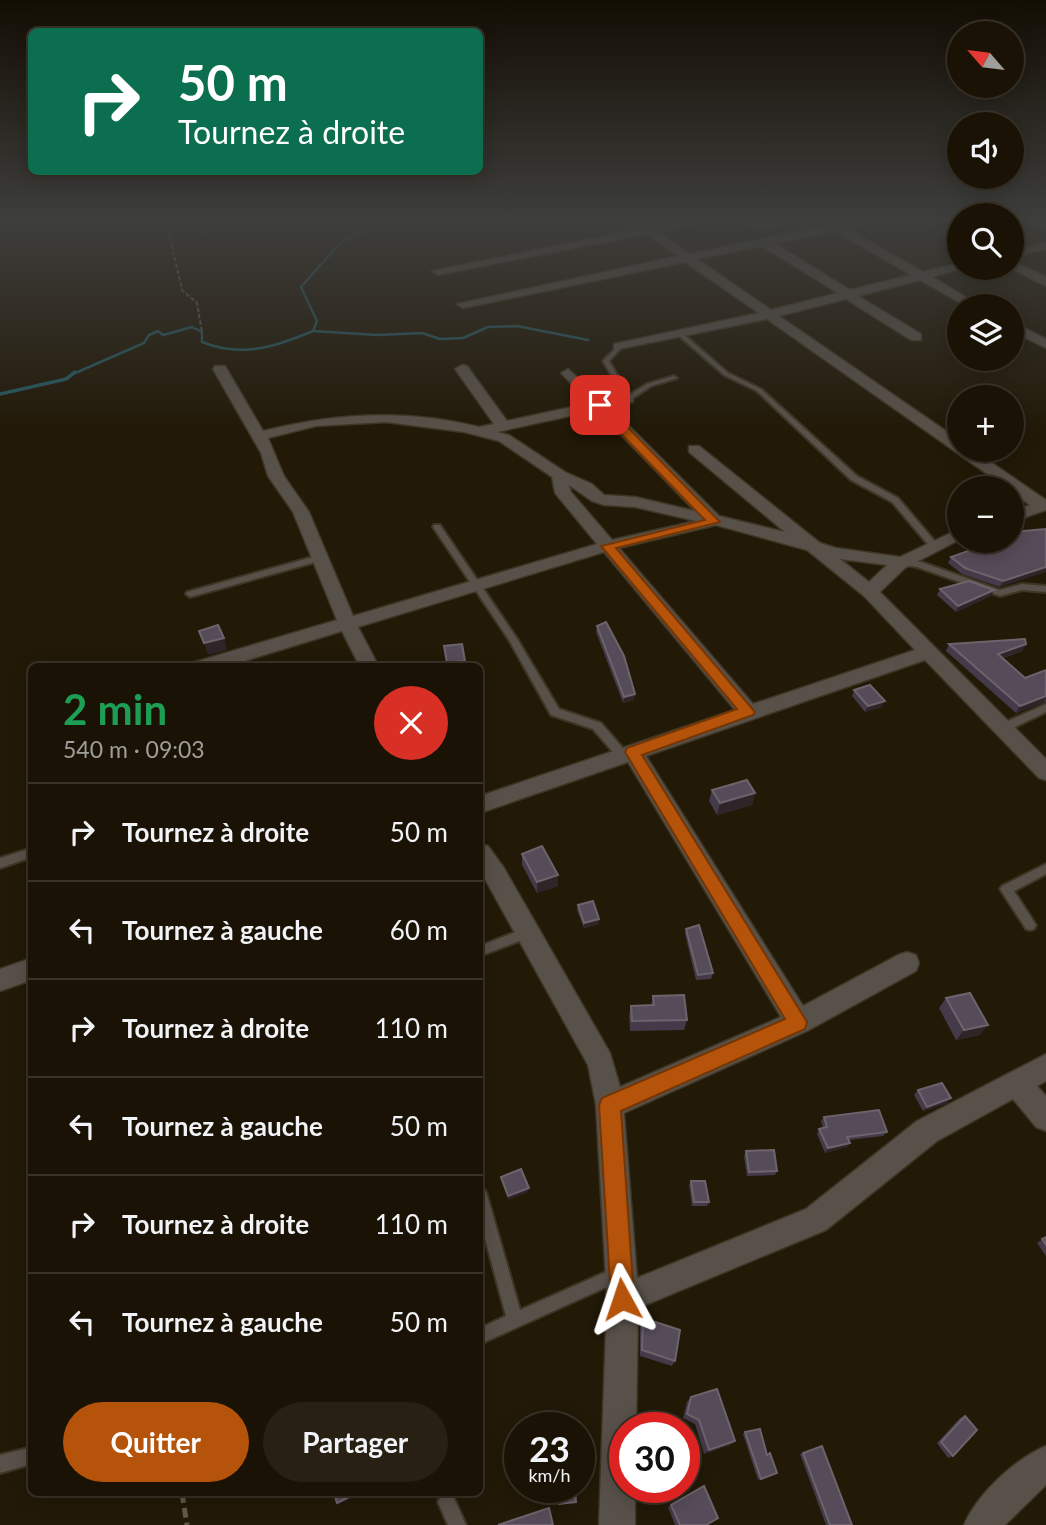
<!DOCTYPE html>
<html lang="fr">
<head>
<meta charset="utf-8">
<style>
  body { margin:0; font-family:Lato,sans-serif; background:#272013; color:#f1f3f6; height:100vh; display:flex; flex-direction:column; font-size:26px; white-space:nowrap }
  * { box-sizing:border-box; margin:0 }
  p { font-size:23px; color:#9f9e9a }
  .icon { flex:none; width:38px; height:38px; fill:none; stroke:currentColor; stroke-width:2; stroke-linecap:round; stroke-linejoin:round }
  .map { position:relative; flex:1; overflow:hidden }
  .sheet { position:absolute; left:28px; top:663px; width:455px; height:833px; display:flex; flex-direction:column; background:#1a1305; border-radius:10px; box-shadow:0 4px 18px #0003,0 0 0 2px #383227 }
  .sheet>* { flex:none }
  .hud { position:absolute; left:28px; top:28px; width:455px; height:147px; border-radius:10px; box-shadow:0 4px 18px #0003,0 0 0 2px #383227; background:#0b6e4f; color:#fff; overflow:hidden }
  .needle { width:46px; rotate:298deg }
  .fabs { position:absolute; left:947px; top:21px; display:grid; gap:14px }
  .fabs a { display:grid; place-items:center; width:77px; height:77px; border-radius:50%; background:#1a1305; box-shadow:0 4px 18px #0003,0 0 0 2px #383227; font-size:35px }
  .speed { position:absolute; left:504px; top:1412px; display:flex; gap:14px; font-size:35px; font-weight:700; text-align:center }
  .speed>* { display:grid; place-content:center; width:91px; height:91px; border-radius:50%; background:#1a1305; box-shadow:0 4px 18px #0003,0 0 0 2px #383227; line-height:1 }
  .speed small { font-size:18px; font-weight:400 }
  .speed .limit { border:10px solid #d22; background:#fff; color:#111 }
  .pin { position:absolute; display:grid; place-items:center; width:60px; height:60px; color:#fff; margin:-30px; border-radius:14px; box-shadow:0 4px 10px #0006 }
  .me { position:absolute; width:77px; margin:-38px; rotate:355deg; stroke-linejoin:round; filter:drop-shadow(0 0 5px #0008) }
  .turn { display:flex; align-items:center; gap:24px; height:147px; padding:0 35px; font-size:32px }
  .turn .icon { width:91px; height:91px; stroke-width:2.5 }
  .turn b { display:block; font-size:49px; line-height:60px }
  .round { display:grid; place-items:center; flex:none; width:74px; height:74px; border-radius:37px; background:#272013 }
  .headline { display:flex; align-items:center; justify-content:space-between; height:119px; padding:0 35px }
  h1 { font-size:42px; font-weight:700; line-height:52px; color:#1e9e55 }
  .action { display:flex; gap:14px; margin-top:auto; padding:14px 35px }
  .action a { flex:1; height:80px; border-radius:42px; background:#b45309; color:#fff; font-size:28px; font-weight:700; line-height:80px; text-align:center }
  .action a+a { background:#272013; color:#f1f3f6 }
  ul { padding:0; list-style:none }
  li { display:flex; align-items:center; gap:21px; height:98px; padding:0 35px; border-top:2px solid #383227 }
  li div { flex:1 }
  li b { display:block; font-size:26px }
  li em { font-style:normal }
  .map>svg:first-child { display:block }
</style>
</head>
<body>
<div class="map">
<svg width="1046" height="1525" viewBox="0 0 1046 1525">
  <rect width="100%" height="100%" fill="#221907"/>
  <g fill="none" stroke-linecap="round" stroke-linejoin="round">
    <g stroke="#26575f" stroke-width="2.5">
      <path d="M313,331l65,4 44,-2 18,6 23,-1 25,-11 29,-1 71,14"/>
      <path d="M73,374l71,-31 5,-8 9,-4 5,4 29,-8 10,5v10c40,16 73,5 111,-11l4,-10 -16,-34 39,-44 30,-15 5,-8"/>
    </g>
    <path stroke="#26575f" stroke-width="3.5" d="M0,394l66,-15 9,-7"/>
    <g stroke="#3e3524" stroke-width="4">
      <g id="lane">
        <path d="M677,332h4l47,41 33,16 96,87 41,22 39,46v4h-6l-39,-46 -41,-22 -94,-89 -33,-16 -47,-41z"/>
        <path d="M619,345l3,2 -13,14 20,34 18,-11 27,-8 3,2 -26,8 -21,14h-4l-23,-39z"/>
        <path d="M434,525h6l76,112 43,72 42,14 26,30 1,3 -1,3h-8l-26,-30 -42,-14 -42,-75 -76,-113z"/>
        <path d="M320,555l4,3 -1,2 -133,37 -4,-3 1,-2z"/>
        <path d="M901,559l20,3 79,28 22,-6 24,2v6l-24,-2 -22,6 -83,-29 -19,-3v-4z"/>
        <path d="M1046,704v8l-39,19 -4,1 -5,-4 1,-3z"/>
        <path d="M32,848v9l-32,11v-10z"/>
        <path d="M1046,864v10l-32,17 22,34 -2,4 -4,1 -4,-1 -26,-40 2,-3z"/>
        <path d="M526,928l4,1 2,4 -2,4 -50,19v-10z"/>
        <path d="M480,1188l5,2 2,5 33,115 97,-43 5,3 3,5 -3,5 -142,64v-16l26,-12 -26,-96z"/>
        <path d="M32,1447v17l-32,9v-18z"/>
        <path d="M447,1493l6,3 13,29h-18l-10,-23 3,-6z"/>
      </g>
    </g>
    <g stroke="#3e3524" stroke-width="3">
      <g id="street">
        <path d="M628,220h12l10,7 38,-7h20l-50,12 31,22 138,-28 4,-5 7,3 38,-4 -30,8 77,44 36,-9v5h4l-31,9 49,29h-15l-46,-26 -62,16 63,38v6h-10l-65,-41 -67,17 180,124v10h14l73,50v10l-34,12v-10l18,-7 -18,-13v-4h-5l-240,-169 -153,31v-6l145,-31 -74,-51 -222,46 -6,-4 221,-48 -32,-22 -208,41 -6,-4 207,-42zM835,231l76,44 -61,15 -76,-47zM762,246l76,47 -67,17 -74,-51z"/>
        <path d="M1026,220l20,1v7l-19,-6z"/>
        <path d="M948,229l11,4v7l-16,-8z"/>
        <path d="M1046,243v6l-34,8v-6z"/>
        <path d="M1012,261l34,16v9l-36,-18z"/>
        <path d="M1012,322l34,17v9l-34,-17z"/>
        <path d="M215,366h10l38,65c74,-18 142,-22 216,-4l15,-3 -39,-55 7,-4 5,1 40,55 83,-18 -29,-30 7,-4 35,31 30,-4v6l-23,5 109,109 66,16 -96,-80v-6h10l121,97 16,5 64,9 59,-28v11l-54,28 -25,24 166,167v21l-7,-2 -114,-118 -279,96 157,250 95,-51 9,-3 9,3 3,8 -3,8 -109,60 -183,82 13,165 169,-69 111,-88 129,-67v27l-9,5 9,10v35l-10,-4 -23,-28 -76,42 -111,89 -188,78 -2,120h-11v60h10v37h-36l8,-226 -11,-194 -8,-40 -108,-195v-26l8,2 16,22 106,185 10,34 161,-70 -153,-255 -148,51v-17l255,-86 -131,-158 -246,75 21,40h-19l-18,-36 -117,36h-32l2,-5 142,-42 -44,-108 -25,-36 -7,-23 -48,-84zM597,410l98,101 -60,-14 -31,-2 -12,-11 -27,-12 -56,-37 -12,-3zM386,422l78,10 35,9 53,36 3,16 42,51 -244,72 -44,-104 -25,-36 -16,-38 48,-12zM569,485l23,16 12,4 31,2 61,14 -84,19 -41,-48zM716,525l91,25 57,46 51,54 -162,54 -134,-156zM840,559l47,6 -18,17z"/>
        <path d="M32,958v22l-32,11v-22z"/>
        <path d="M1046,1446v39l-41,40h-41c13,-31 51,-66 82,-79z"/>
      </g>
    </g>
    <g stroke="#615949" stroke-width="2" stroke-dasharray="4.5 2" stroke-linecap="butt">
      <path d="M173,220l-5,9 14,61 15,13 5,29"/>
      <path d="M204,220l2,15"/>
    </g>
    <path stroke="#615949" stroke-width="5" stroke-dasharray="10 5" stroke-linecap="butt" d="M182,1493l5,32"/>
    <use href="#lane" fill="#585149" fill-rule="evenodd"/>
    <use href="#street" fill="#585149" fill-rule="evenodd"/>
  </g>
  <g fill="#443a4a">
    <path d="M147,220h24l-5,5h-18z"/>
    <path d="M742,220h91l-7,4 -24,4 -9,-5 -22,10 -30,-8z"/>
    <path d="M1046,529l-46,58 -38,-13 -14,-11 3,-6z"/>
    <path d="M940,589l51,7 -35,16 -19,-17z"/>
    <path d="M597,626l37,74 -11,3 -27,-71z"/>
    <path d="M949,644h77l-4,7 -19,7 22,20 21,-8v32h-1l-29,11 -70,-62z"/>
    <path d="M444,646l21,15 1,6h-19z"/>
    <path d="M854,690l28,17 -17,5 -13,-16z"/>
    <path d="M712,790l43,3 -3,12 -35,10 -8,-14z"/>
    <path d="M522,854l36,21v11l-21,7 -15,-28z"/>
    <path d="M578,905l21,19 -15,4 -7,-18z"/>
    <path d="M686,929l27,44 -2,6 -15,1 -11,-46z"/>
    <path d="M653,996l34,24 -3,10 -54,1 -1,-15 2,-10 20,-1z"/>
    <path d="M946,998l34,37 -24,5 -17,-32z"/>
    <path d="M918,1090l29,13 -24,8 -9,-16z"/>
    <path d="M824,1117l63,15 -4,4 -34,4 1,3 -3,4 -22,6 -8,-19 2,-5 4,-1 -2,-7z"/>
    <path d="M746,1151l31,20 -2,4 -28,1 -3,-20z"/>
    <path d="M691,1181l18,21 -2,4h-15l-3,-21z"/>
    <path d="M1046,1237v19l-9,-13z"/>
    <path d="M643,1318l32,43 -3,5 -32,-10v-32z"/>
    <path d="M691,1397l44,44 -5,4 -26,9 -9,-30 -12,-6 4,-16z"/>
    <path d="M965,1416l-12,40 -5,2 -11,-15 23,-25z"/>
    <path d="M745,1432l22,23 10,18 -19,7 -15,-46z"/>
    <path d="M803,1453l49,72h-26l-26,-71z"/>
    <path d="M704,1486l2,39h-31l-7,-18z"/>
  </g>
  <g fill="#2f2529">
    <path d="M165,220h6l-5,5z"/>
    <path d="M790,220h3v3l-22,10 1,-5z"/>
    <path d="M822,220h11l-7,4 -24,4 1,-5z"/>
    <path d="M1046,567v5l-46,15 3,-6z"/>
    <path d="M994,590l-3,6 -35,16 2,-6z"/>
    <path d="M224,638l3,12 -19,5 -4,-12z"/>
    <path d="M1026,644l-4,7 -27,9 3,-6z"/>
    <path d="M635,694l-1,6 -11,3 1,-6z"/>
    <path d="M1046,696l-1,6 -29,11 4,-7z"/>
    <path d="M885,701l-3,6 -17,5 3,-6z"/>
    <path d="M755,793l-3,12 -35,10 3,-12z"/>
    <path d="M558,875v11l-21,7v-11z"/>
    <path d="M599,919v5l-15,4v-5z"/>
    <path d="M988,1025l-8,10 -24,5 8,-10z"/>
    <path d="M951,1098l-4,5 -24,8 4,-4z"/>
    <path d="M850,1143l-3,4 -22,6 3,-5z"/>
    <path d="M529,1188l-1,4 -20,8v-4z"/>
    <path d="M735,1441l-5,4 -26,9 5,-4z"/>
    <path d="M357,1493h4l-22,11 -2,-1z"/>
  </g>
  <g fill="#564c59" stroke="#6d636c" stroke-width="2">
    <path d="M742,220h48l-18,8z"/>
    <path d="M797,220h25l-19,3z"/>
    <path d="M1046,529v38l-43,14 -38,-13 -14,-11 45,-16h16v-6l11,-4z"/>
    <path d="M969,581l25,9 -36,16 -18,-17z"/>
    <path d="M606,622l18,34 11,38 -11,3 -27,-71z"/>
    <path d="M218,625l6,13 -20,5 -5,-12z"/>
    <path d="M1025,639l1,5 -28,10 27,24 21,-8v26l-26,10 -71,-62z"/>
    <path d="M462,644l3,17 -18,2 -3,-17z"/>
    <path d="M870,685l15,16 -17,5 -14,-16z"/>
    <path d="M747,780l8,13 -35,10 -8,-13z"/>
    <path d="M542,846l16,29 -21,7 -15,-28z"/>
    <path d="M593,901l6,18 -15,4 -6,-18z"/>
    <path d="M699,925l14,48 -15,2 -12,-46z"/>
    <path d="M970,993l18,32 -24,5 -18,-32z"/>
    <path d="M684,995l3,25 -55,1 -1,-15 23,-1 -1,-9z"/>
    <path d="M942,1083l9,15 -24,9 -9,-17z"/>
    <path d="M879,1110l8,22 -40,5 3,6 -22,5 -9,-19 8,-2 -3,-10z"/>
    <path d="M774,1150l3,21 -28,1 -3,-21z"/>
    <path d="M521,1169l8,19 -21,8 -7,-19z"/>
    <path d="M691,1181h14l4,21h-15z"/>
    <path d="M1046,1237v8l-4,-6z"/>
    <path d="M643,1318l37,12 -5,31 -33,-11z"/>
    <path d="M717,1389l18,52 -26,9 -10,-30 -12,-6 4,-17z"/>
    <path d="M965,1416l12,14 -24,26 -12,-14z"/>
    <path d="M760,1429l7,26 3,-2 7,20 -16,6 -16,-47z"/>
    <path d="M822,1446l30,79h-22l-27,-72z"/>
    <path d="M704,1486l14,32 -12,7h-26l-9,-20z"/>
    <path d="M557,1488h18l1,14 -17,2z"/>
    <path d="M334,1493h23l-20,10z"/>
    <path d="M549,1508l4,17h-55z"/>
  </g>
  <linearGradient id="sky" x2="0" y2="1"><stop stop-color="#130e04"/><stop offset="0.51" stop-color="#3e3e3c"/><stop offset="1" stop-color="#3e3e3c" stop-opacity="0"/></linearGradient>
  <rect width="1046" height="433" fill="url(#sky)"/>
  <path fill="#b45309" stroke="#753606" stroke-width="2" d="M596,403h8l116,119 -104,26 139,164 -2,3 -111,40 165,267 -2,7 -184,82 13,188 -3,8 -9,4 -8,-4 -3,-8 -12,-194 3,-7 183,-79 -160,-267 2,-4 110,-39 -136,-163 104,-26 -109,-112z"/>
</svg>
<div class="fabs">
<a><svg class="needle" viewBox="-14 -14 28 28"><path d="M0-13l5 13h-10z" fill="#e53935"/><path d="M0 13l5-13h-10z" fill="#9f9e9a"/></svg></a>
<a><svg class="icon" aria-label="sound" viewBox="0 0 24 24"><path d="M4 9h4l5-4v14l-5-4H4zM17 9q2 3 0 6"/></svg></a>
<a><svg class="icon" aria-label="search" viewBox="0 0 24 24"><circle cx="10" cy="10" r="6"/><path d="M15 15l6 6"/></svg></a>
<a><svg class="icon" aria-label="layers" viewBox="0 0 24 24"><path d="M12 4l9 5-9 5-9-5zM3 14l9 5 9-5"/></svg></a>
<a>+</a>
<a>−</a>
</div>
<div class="speed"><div>23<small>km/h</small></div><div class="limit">30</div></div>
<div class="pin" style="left:600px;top:405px;background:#d93025"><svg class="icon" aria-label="arrive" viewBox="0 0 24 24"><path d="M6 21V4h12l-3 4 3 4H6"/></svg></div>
<svg class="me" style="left:622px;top:1299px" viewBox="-20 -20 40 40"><path d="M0-17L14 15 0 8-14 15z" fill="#b45309" stroke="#fff" stroke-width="4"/></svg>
<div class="hud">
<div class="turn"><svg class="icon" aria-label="right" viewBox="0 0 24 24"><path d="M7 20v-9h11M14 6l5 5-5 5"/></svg><div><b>50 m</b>Tournez à droite</div></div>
</div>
<section class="sheet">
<div class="headline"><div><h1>2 min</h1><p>540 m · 09:03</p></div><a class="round" style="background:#d93025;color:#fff"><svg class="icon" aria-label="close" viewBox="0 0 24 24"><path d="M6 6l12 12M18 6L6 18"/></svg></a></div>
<ul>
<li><svg class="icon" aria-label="right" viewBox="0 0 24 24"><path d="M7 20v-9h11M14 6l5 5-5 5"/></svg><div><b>Tournez à droite</b></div><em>50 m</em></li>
<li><svg class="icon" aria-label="left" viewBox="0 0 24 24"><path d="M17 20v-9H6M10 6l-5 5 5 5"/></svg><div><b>Tournez à gauche</b></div><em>60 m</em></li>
<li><svg class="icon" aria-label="right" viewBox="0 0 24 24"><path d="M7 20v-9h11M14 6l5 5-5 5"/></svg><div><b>Tournez à droite</b></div><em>110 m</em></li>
<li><svg class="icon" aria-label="left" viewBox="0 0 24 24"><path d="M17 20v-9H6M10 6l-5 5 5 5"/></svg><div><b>Tournez à gauche</b></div><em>50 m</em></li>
<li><svg class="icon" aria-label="right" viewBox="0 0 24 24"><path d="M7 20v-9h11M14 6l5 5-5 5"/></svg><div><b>Tournez à droite</b></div><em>110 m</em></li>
<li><svg class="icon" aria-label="left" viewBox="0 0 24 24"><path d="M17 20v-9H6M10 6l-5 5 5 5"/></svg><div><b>Tournez à gauche</b></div><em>50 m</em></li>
</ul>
<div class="action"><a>Quitter</a><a>Partager</a></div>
</section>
</div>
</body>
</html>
